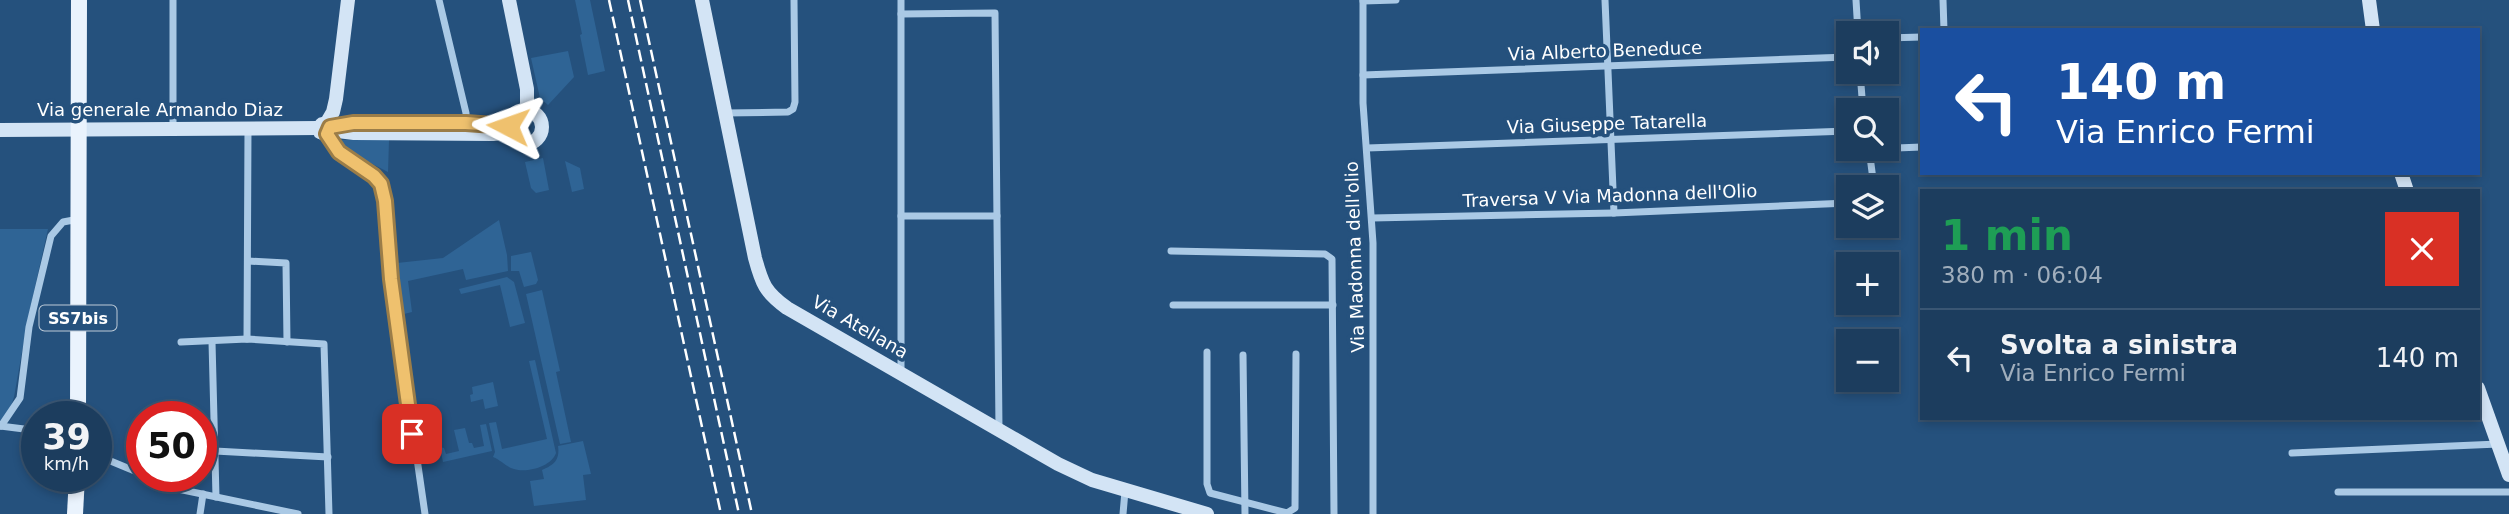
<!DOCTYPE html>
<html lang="it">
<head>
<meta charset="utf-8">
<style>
  body { margin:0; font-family:"DejaVu Sans",sans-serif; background:#254464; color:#f1f3f6; height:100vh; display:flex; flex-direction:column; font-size:26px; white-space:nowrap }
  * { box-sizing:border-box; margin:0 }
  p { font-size:23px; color:#a0aebc }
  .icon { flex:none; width:38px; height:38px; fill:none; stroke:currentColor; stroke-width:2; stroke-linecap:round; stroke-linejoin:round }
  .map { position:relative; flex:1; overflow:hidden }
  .sheet { position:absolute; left:1920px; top:189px; width:560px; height:231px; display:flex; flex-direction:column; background:#1c3d5e; border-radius:0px; box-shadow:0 4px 10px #0003,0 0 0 2px #3a5673 }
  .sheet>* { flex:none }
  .guide { position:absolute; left:1920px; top:28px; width:560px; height:147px; border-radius:0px; box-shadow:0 4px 10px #0003,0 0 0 2px #3a5673; background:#1a4fa0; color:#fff; overflow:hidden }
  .controls { position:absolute; left:1836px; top:21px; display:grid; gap:14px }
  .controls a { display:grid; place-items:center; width:63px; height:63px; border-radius:0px; background:#1c3d5e; box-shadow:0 4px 10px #0003,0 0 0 2px #3a5673; font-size:35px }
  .speed { position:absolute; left:21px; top:401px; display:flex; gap:14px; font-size:35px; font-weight:700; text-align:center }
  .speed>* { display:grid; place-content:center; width:91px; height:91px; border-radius:50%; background:#1c3d5e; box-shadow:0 4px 10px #0003,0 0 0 2px #3a5673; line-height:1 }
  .speed small { font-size:18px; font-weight:400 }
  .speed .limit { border:10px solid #d22; background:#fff; color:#111 }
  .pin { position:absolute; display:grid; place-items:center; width:60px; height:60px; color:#fff; margin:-30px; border-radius:14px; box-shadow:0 4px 10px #0006 }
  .me { position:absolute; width:77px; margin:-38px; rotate:274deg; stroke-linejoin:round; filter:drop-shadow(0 0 5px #0008) }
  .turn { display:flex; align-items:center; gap:24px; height:147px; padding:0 21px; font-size:32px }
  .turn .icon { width:91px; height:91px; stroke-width:2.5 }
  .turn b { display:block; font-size:49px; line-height:60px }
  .round { display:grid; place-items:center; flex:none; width:74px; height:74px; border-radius:0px; background:#254464 }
  .head { display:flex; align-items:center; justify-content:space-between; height:119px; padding:0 21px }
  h1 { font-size:42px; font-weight:800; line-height:52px; color:#1e9e55 }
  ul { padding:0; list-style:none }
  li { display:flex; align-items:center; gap:21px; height:98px; padding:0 21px; border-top:2px solid #3a5673 }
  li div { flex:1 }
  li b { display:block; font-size:26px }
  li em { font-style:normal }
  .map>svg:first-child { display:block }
</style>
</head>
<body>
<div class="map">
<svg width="2509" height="514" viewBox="0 0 2509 514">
  <rect width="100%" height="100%" fill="#25517d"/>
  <g fill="#2f6495">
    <path d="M575,0h15l15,71 -17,4 -8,-40 2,-1z"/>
    <path d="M568,51l6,26 -26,28 -8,-7 -9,-40z"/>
    <path d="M341,140h48l-1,32 -41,-21 -4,-3z"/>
    <path d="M543,158l6,32 -13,3 -5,-5 -6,-26z"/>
    <path d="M565,161l15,7 4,21 -12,3z"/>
    <path d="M499,220l8,35 1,16 -42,9 -3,-11 -55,12 4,31 -8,2 -7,-51 46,-5z"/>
    <path d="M0,229h48l-20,89 -14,79 -7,21 -7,3z"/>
    <path d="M531,252l7,28 -2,4 -12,3 -5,-16h-8v-15z"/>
    <path d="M507,277l7,5 11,41 -15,4 -10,-42 -39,9 -2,-5z"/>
    <path d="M542,290l18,81 -4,1 15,70 -11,2 -34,-150z"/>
    <path d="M535,360l21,93c-5,14 -29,20 -42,16 -8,-2 -13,-9 -21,-12l2,-5 -6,-29 7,-1 6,27 45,-10 -18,-78z"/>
    <path d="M493,382l5,24 -13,3 -2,-10 -12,3 -1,-7 3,-1 -1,-7z"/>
    <path d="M486,424l6,27 -49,11 -3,-15 4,1 2,6 13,-3 -5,-21 11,-2 4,15h3l2,5 10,-2 -4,-21z"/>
    <path d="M583,441l8,33 -8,1 3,25 -52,6 -4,-25 14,-2 -2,-9c12,-5 18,-10 16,-24z"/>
  </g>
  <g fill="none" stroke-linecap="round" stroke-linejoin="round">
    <g stroke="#aac9e5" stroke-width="7">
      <path d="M439,0l27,113v10"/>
      <path d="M901,0v373"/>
      <path d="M1363,0v103l10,140v271"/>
      <path d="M1605,0l9,213"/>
      <path d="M1856,0l2,33"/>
      <path d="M1943,0l1,30"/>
      <path d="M1363,1l33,-1"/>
      <path d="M901,14l94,-1 4,416"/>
      <path d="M1886,38l36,-1"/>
      <path d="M1860,72l3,38"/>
      <path d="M1363,75l485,-18"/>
      <path d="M725,113l63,-1 5,-3 2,-7 -1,-102"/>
      <path d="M173,129v-129"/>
      <path d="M327,134l12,18 35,24 7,8 4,17 6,78 34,235"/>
      <path d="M1367,148l481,-17"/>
      <path d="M1869,149l5,38"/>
      <path d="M1870,149l52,-2"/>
      <path d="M901,216h96"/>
      <path d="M1372,218l242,-5 234,-10"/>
      <path d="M1171,251l154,3 7,5 2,255"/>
      <path d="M248,261l38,2 1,79"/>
      <path d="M1173,305h160"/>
      <path d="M247,339l1,-210"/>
      <path d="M181,342l66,-3 77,5 5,170"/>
      <path d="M212,342l4,155"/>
      <path d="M1207,352v132l3,9 77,20 8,-5 1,-154"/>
      <path d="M1243,355l2,159"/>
      <path d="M0,426l24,3 13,4"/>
      <path d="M1,426l19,-28 9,-71 22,-91 12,-14 16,-3"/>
      <path d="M215,451l113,6"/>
      <path d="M2292,453l206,-9"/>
      <path d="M96,455l46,19"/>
      <path d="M147,476l31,13 120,25"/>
      <path d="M2338,492h171"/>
      <path d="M200,514l3,-20"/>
      <path d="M1123,514l2,-23"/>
    </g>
    <g stroke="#d3e4f5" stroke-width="14">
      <path d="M509,0l18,89v21"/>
      <path d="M702,0l53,258c7,26 10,34 32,50l271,156 34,16 115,34"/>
      <path d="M2369,0l4,30"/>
      <circle cx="525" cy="127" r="17"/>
      <path d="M326,124l7,-12 3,-13 12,-99"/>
      <path d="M335,126l18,-3h113l42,3"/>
      <path d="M0,130l319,-2"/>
      <path d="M330,130l-4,-6h-4l-3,4 1,4 5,2 5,-4 24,3 139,1 16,-2"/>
      <path d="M2401,173l6,18"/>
      <path d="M2478,388l31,87"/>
    </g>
    <g stroke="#eaf3fd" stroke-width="16">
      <path d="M78,416l1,-416"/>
      <path d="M75,514l2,-38"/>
    </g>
    <g stroke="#fff" stroke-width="2.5" stroke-dasharray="12 5" stroke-linecap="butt">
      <path d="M609,0l112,514"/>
      <path d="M628,0l111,514"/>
      <path d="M640,0l112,514"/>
    </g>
  </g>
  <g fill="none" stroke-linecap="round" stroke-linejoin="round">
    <g stroke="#9b7d48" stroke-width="18">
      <path id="route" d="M412,434l-21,-155 -6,-78 -4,-17 -7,-8 -35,-24 -12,-18 3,-7 23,-4h113l42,3"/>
    </g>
    <use href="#route" stroke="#efc16e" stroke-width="12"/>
  </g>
  <g text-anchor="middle" stroke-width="7" stroke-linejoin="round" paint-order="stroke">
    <rect fill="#25517d" stroke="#becbd8" stroke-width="2" x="39.5" y="305.5" width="77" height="25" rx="5"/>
    <g font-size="16" font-weight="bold" fill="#fff">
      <text x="78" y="324">SS7bis</text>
    </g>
    <g font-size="18" fill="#fff" stroke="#25517d">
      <text transform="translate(1605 51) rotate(-2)" y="6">Via Alberto Beneduce</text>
      <text x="160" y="116">Via generale Armando Diaz</text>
      <text transform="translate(1607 124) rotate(-2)" y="6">Via Giuseppe Tatarella</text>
      <text transform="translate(1610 196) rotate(-2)" y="6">Traversa V Via Madonna dell'Olio</text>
      <text transform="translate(1355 257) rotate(-92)" y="6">Via Madonna dell'olio</text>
      <text transform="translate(860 327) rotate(30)" y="6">Via Atellana</text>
    </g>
  </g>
</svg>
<div class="controls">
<a><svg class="icon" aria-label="sound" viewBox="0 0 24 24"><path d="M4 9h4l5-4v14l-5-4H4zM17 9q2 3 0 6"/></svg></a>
<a><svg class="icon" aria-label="search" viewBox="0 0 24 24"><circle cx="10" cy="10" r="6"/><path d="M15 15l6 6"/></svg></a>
<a><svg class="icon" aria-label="layers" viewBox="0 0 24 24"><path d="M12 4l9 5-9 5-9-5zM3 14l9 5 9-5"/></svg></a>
<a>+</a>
<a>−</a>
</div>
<div class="speed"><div>39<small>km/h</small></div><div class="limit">50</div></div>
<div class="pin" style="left:412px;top:434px;background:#d93025"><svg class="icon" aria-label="arrive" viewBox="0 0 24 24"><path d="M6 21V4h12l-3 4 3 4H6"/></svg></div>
<svg class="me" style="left:508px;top:126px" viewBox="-20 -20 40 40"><path d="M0-17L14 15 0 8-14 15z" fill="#efc16e" stroke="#fff" stroke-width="4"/></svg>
<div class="guide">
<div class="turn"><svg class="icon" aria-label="left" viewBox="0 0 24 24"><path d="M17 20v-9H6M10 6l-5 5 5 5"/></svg><div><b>140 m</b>Via Enrico Fermi</div></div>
</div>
<section class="sheet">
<div class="head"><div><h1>1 min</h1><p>380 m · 06:04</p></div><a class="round" style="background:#d93025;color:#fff"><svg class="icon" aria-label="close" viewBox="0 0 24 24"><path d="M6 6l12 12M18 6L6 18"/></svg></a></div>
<ul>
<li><svg class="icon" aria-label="left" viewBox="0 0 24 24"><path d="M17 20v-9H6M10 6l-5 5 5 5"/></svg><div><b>Svolta a sinistra</b><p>Via Enrico Fermi</p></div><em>140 m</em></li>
</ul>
</section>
</div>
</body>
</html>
